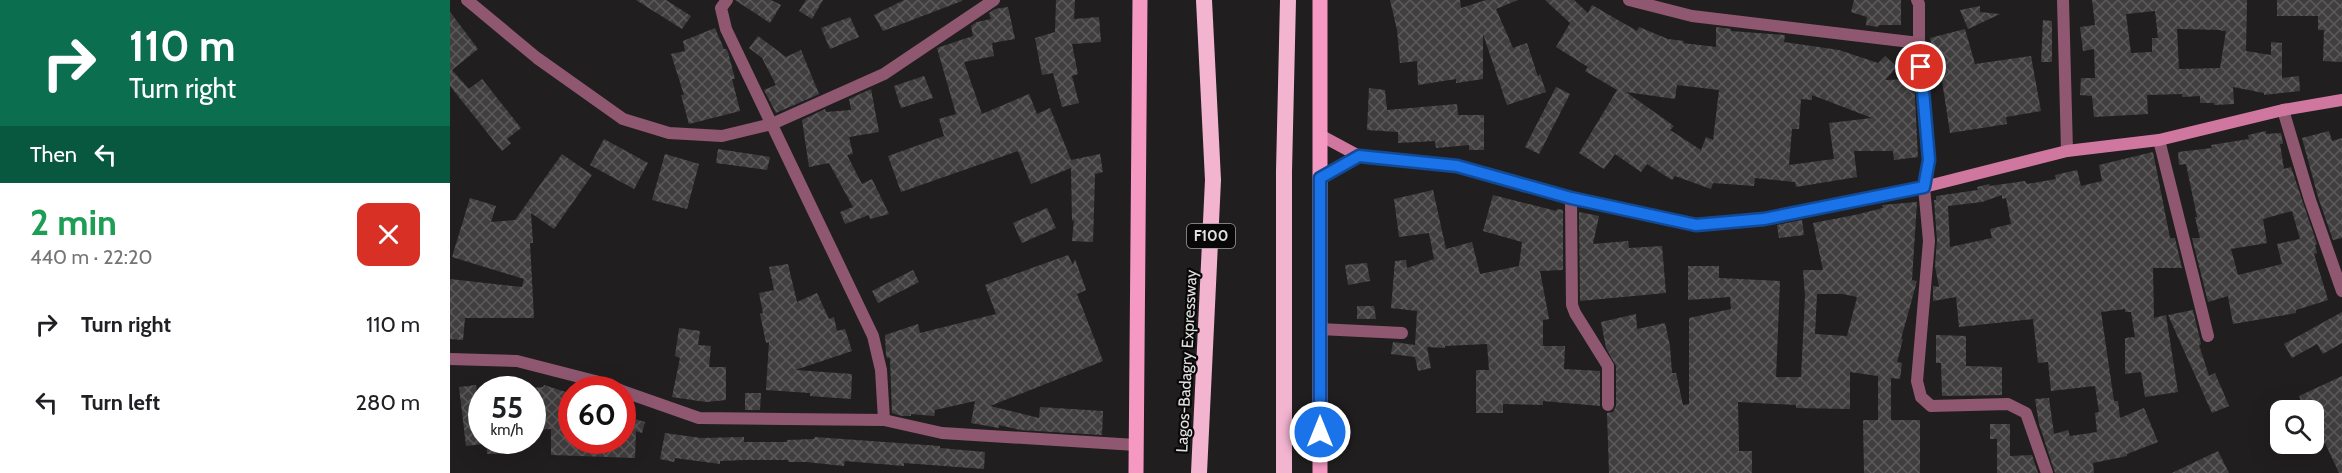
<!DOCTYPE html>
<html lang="en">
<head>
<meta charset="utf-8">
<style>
  body { margin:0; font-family:Cabin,sans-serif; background:#f6f6f6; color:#202124; height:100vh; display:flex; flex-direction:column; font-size:22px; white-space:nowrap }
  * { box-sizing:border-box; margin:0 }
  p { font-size:20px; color:#757577 }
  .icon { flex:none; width:33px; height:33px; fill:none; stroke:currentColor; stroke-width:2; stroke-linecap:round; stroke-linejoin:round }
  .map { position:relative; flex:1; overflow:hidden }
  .panel { display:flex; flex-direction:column; background:#fff; width:450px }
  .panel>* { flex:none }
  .guide { background:#0b6e4f; color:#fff; overflow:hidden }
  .tools { position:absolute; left:1820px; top:400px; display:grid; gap:12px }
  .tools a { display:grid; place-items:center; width:54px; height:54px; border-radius:12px; background:#fff; box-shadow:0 6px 24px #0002; font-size:30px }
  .speed { position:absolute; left:18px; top:376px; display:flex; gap:12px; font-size:30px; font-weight:700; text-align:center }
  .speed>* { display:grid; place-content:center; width:78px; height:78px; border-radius:50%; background:#fff; box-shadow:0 6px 24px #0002; line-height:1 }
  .speed small { font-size:15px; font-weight:400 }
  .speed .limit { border:9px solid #d22; background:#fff; color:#111 }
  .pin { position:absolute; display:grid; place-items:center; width:51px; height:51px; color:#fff; margin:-26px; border:3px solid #fff; border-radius:50%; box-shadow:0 2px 6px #0007 }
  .me { position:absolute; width:66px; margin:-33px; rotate:0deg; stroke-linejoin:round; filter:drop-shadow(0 0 4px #0008) }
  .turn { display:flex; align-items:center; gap:21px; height:126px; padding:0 30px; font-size:27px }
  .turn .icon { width:78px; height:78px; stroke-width:2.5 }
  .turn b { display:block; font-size:42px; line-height:51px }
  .then { display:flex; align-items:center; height:57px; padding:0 30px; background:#0003; gap:12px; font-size:22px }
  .round { display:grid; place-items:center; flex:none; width:63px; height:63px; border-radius:12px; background:#f6f6f6 }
  .overview { display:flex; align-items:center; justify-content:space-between; height:102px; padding:0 30px }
  h1 { font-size:36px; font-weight:700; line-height:45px; color:#1e9e55 }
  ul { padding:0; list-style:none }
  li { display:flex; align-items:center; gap:18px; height:78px; padding:0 30px }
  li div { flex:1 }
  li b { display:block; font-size:22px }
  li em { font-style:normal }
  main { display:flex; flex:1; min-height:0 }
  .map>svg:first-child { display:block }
</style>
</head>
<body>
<main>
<section class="panel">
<div class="guide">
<div class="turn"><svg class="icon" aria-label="right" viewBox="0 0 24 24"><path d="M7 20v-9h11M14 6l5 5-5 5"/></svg><div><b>110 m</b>Turn right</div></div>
<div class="then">Then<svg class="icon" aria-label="left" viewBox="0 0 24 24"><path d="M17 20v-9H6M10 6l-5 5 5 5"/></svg></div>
</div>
<div class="overview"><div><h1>2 min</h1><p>440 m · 22:20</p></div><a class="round" style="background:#d93025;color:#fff"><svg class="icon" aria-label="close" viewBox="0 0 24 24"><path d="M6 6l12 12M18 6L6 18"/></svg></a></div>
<ul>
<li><svg class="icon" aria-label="right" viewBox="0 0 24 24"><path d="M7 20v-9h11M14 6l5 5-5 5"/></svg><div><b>Turn right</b></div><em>110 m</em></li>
<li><svg class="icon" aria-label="left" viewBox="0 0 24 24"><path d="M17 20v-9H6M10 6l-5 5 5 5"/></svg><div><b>Turn left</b></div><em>280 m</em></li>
</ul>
</section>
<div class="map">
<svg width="1892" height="473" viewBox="0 0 1892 473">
  <defs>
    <pattern id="building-cross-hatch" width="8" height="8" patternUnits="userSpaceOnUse" patternTransform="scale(1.5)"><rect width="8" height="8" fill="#413e3f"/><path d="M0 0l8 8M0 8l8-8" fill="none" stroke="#5c5a5a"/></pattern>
  </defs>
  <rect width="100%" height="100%" fill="#211e1f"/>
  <g fill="url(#building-cross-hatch)" fill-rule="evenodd">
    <path d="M186,0h30l25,16 -9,13z"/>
    <path d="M285,0h36l10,5 -11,18z"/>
    <path d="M356,0h17l-11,19 -13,-8z"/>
    <path d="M454,0h58v1l-79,30 -9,-16z"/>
    <path d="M606,0h19l-1,19 25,-2 2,25 -29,2 6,30 -6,2 7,27 -17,4 -9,-34 -11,2 -7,-37 20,-6z"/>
    <path d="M940,0h70l1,8 25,-8h32l-22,9 17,39 14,-5 11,34 2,-3 6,18 -39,13 -24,-71v45l-27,4v-4l-38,6 -1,-24 -17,2 -3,-33z"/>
    <path d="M1095,0h29l14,13 4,-8 45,26 2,-4 29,12 16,2 -1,2 33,4v-20l15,2v2l54,4 -1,7 55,8 39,13 7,-7 12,11 -12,13 29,-1 4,78 -24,3 -1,-9h-39l3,26 -61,10 -1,-5 -40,-4 -1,8 -41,-3 -2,6 -36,-13 -3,4 -25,-16 -6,8 -26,-18 -11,15 -25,-16 38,-63 -32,-19 3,-4 -32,-20 14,-24zM1227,85l42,5 -6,50 -7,-3 -5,13 -31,-20 4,-4 -48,-34 49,7zM1362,95l60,23 -43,5 5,36 -45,6 3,-36h7l2,-30 11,1z"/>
    <path d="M1404,0h47v25h-22l-1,2 -12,-2 1,-8 -16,-5z"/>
    <path d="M1642,0h155l-1,51 25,4v-13l11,1v35l17,-2 1,15 -36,4v-2l-31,-6 1,17 -20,1v-2h-14v-7l-18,1v-3l-35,1 1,19 -54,3 -2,-21 -12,-1 1,-17h14l-1,-29 -11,2 -3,-24 15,-2zM1705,11l3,27h-6v14l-21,1 -5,-39zM1727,29l44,1v1h5l-6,37 -41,1z"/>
    <path d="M1827,0h65v62l-19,-1 1,-31h-6v-14h-41z"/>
    <path d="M1530,6v6l20,2 -32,15 -8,-19z"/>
    <path d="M558,7l7,32 -23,4 2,13 -30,6 18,52 47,-20 8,20 13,-6 21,52 29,-6 3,18 -8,2 -2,68 -21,-1 2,-21 -2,1 -1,-53 -40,16 -13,-33 -117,41 -13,-36 56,-20 -5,-17 17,-5 -19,-66 36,-12 -2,-10 6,-4 14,-3 -2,-6 6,-4z"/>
    <path d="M0,12l28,37 -26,21 17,19 13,-10 39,49 -14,11 4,4 -9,8 -52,-65z"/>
    <path d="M400,17l9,20 -29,12 -9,-21z"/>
    <path d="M1593,20l9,1v41h-11z"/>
    <path d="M265,28l9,21h2l2,3 7,27h-3l8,32 -51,13 -8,-29h3l-13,-41 14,-3 -2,-10z"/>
    <path d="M1515,29l10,35 56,-8 10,55 -35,6 1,7 -57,9 -9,-59 -11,-36z"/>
    <path d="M308,36l28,21 15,-7 18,44 -43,19 -12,-23 12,-5 -14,-27 -13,-10z"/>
    <path d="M474,76l9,22 -32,10 -7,-22z"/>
    <path d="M1106,87l14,7 -31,60 -14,-7z"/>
    <path d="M919,88l16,2 2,20 70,-6 1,11h26v35h-15v-5l-33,3 -1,-7 -37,2v-11l-31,-2z"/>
    <path d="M421,89l8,43 -30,5 4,17 -6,1 15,29 10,-5 17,35 -19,5 -1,-4 -24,9 -5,-12 13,-5 -24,-44 -20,4 -7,-47 23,-11 1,3 25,-2 -2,-11z"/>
    <path d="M1816,131v3l15,-1 2,11h-3l4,25 7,-2 26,77 -2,1 2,8 -3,1 14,46 -32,10v3l-63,11 -5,-28 -20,6 -16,-64h8l-5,-21h2l-11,-53 -7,1 -1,-13 34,-4 -1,-3 38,-6 -1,-4zM1842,211l8,28 -23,5 5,20 -44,11 -7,-26 36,-6 -4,-24z"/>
    <path d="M1879,131l3,10 10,-3v100l-9,2 -15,-43 -16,-59z"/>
    <path d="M154,139l44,24 -14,26 -44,-24z"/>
    <path d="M268,149l52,8 -3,13 -51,-7z"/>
    <path d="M1703,152l17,86h5l7,30h-29l1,50 12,-3 12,77 -33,5 -4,-25 -16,2v-36l10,-1 -4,-25h-6v-3l-24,3 13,89h4l2,17 24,-10 14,34 -31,12v2l-34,7 1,10h-39l-16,-49 -4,-25 14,-1 5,36 14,-4 2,6 27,-4 -2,-19 4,-1 -4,-26 -44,5 -3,-29 -10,1 -5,-44 -74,8 -3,-30 -23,4v-15l6,1 -4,-21 2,-26 -3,-40h2v-4l42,-6 -1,-3 12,-3 1,2 35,-5 2,3 29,-5 -1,-4 22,-5 4,16 21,-5 -3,-16zM1552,195v4l4,-1 5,26 -21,5 2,9 -42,9 -2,-41 34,-4z"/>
    <path d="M112,154l30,21 -38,54 -23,-16 2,30h-3l4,75h-69l-2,22 -13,-1v-60l72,8 2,-8 -72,-22 18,-59 26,8 -5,16 24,-2z"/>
    <path d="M215,154l34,10 -12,45 -35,-9z"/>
    <path d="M983,190l13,59 26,-7 8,32 39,-8 3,-24 -39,-11 10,-36 63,16 1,-2 6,1v60l-23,1 9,48 -6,1v26h22l-1,23 36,2v35l-57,-5v4l-40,-1v9h-27v-43h13l-2,-26 -42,2v2l-18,-1 4,21 -13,3 -3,-14 -24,-3 2,-12 22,3 2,-34 -26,-3 4,-47 11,-1 1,8 27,-9 -5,-26 -30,4 -5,-38z"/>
    <path d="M1467,202l-5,78 5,1 -16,58h2l-6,23 5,1 -2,16 -9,-1v42h29v53h-56l-1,-53h15v-44l-28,-4v37l-54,-1v-3l-58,-3 1,49h13v22h-143l-2,-60 6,-1 3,-6v-40l-10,-18 -5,-26 35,-8 1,15 28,-6 5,23 2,27h4l7,32 6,-1v-86l42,-9 -1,-12 -42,3v-34h31v12l61,3 -4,96h25l4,-81 -2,-26h20l-10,-47 42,-8 28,-7 -1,-3zM1367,294h26l14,3 -10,39 -32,-2z"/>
    <path d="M597,208l9,20 -34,15 -9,-20z"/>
    <path d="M1129,212l20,4 -6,28 35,-3 1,7 33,-2 4,47 -86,8z"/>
    <path d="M1352,220l2,15 -25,3 -2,-13z"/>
    <path d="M618,255l5,10 2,-6 11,31 -9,4 26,67 -113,45 49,12 1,-11 63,4 -1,24 -82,-5 -21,-5v3l-28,-5 4,-22 -40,9 -1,6 -23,-2v2h-9l-10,-3 -2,-55h-3l-1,-4 -1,-19 33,-11 2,9 76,-19 -11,-29z"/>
    <path d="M917,263l3,18 -22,4 -3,-20z"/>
    <path d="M338,264l9,38 20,-9 12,26 5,-2 3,14 8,-2 7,22 -57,19 57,4 -1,25 -41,-3v-3l-44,-3 3,-48 -3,1 -6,-29 3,-1 -4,-20 15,-3 -5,-23z"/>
    <path d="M463,270l6,12 -41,21 -6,-12z"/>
    <path d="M907,306h17l2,13h-19z"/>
    <path d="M1743,310l8,34 -2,1 10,31 6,-3 14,33 -17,7 -44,-98z"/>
    <path d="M1892,312v31l-19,11 -6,-10 -25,14 -8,-14z"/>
    <path d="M229,328l21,3 -2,14 13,1 -2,21h17v33l-20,2 -34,-5 8,-39 -5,-2z"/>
    <path d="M1486,335l30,1v30l36,1v28l-60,1 -1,-33h-5z"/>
    <path d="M1892,376v97h-3l-14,-30 -4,2 -8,-18v-23l-9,4 -5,-12z"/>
    <path d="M26,385l7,59 -17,2 -7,-59z"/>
    <path d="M94,385l28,9v47h50v-26l23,7 -3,11 -6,-2 -1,27 -84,-3v-26l-19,1v-42l11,-1z"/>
    <path d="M295,393h16l-1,17h-15z"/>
    <path d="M1540,424h20v32l22,-1 6,18h-41v-34h-7z"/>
    <path d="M215,433l36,5 43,-1v5h43v-2l27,-1 1,-2 125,9v2l45,4 -1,17 -80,-6v3l-59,-5 -1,5 -38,-4h-18v-2h-44l-24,1v3l-45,-6 -1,4 -14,-3z"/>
    <path d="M36,441h21l1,12 -21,1z"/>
    <path d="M1768,451l11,22h-57z"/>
  </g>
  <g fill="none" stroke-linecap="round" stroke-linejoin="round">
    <g stroke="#8f5870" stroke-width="12">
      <path d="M17,0l70,58 86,61 46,14 53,3 50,-12 112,-50 110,-74"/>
      <path d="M277,0l-6,8 5,21 147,307 8,34 3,50"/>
      <path d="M1179,0l63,16 227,27"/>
      <path d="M1467,0l2,4v39l10,117 -5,27 5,54 -12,140 4,16 10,9 77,-2 18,9 21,60"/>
      <path d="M1613,0l4,151"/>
      <path d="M1833,110l27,90 32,91"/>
      <path d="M1709,140l49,196"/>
      <path d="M1121,198l1,107 3,8 33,53v39"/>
      <path d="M869,329l83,4"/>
      <path d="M0,359l67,2 78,20 25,9"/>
      <path d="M172,391l77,27 185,2 58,13 194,12"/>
    </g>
    <g stroke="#d077a0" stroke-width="12">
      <path d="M870,135l39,21 98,10 114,32 125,27 69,-6 159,-32 143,-36 92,-11 124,-30 59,-10"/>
      <path d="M870,178l39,-22"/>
    </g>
    <g stroke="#f699c2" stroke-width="15">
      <path d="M686,473l4,-473"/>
      <path d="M870,473v-473"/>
    </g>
    <g stroke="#f2b4cf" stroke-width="16">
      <path d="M749,473l14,-293 -9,-180"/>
      <path d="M834,473v-302l4,-171"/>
    </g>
  </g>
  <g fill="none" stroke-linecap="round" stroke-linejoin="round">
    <g stroke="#114b97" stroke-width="15">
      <path id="route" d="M870,432v-254l39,-22 98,10 114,32 125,27 68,-6 160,-32 5,-27 -8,-93"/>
    </g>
    <use href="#route" stroke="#1a73e8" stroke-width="10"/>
  </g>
  <g text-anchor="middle" stroke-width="4.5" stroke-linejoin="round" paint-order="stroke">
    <rect fill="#090809" stroke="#a19fa0" stroke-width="1.5" x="737" y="224" width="48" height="24" rx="4.5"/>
    <g font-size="15" font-weight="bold" fill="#e2e0e1">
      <text x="761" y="241">F100</text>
    </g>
    <g font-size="16" fill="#e2e0e1" stroke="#090809">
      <text transform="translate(736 361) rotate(-87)" y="6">Lagos-Badagry Expressway</text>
    </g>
  </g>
</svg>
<div class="tools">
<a><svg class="icon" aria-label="search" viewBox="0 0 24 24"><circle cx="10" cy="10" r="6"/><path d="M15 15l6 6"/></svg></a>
</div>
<div class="speed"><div>55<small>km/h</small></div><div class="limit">60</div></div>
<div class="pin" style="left:1471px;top:67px;background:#d93025"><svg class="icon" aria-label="arrive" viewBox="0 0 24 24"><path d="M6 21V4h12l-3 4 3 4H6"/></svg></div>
<svg class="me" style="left:870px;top:432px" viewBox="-20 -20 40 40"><circle r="17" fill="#1a73e8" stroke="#fff" stroke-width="3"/><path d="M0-11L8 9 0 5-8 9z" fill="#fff"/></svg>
</div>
</main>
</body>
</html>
